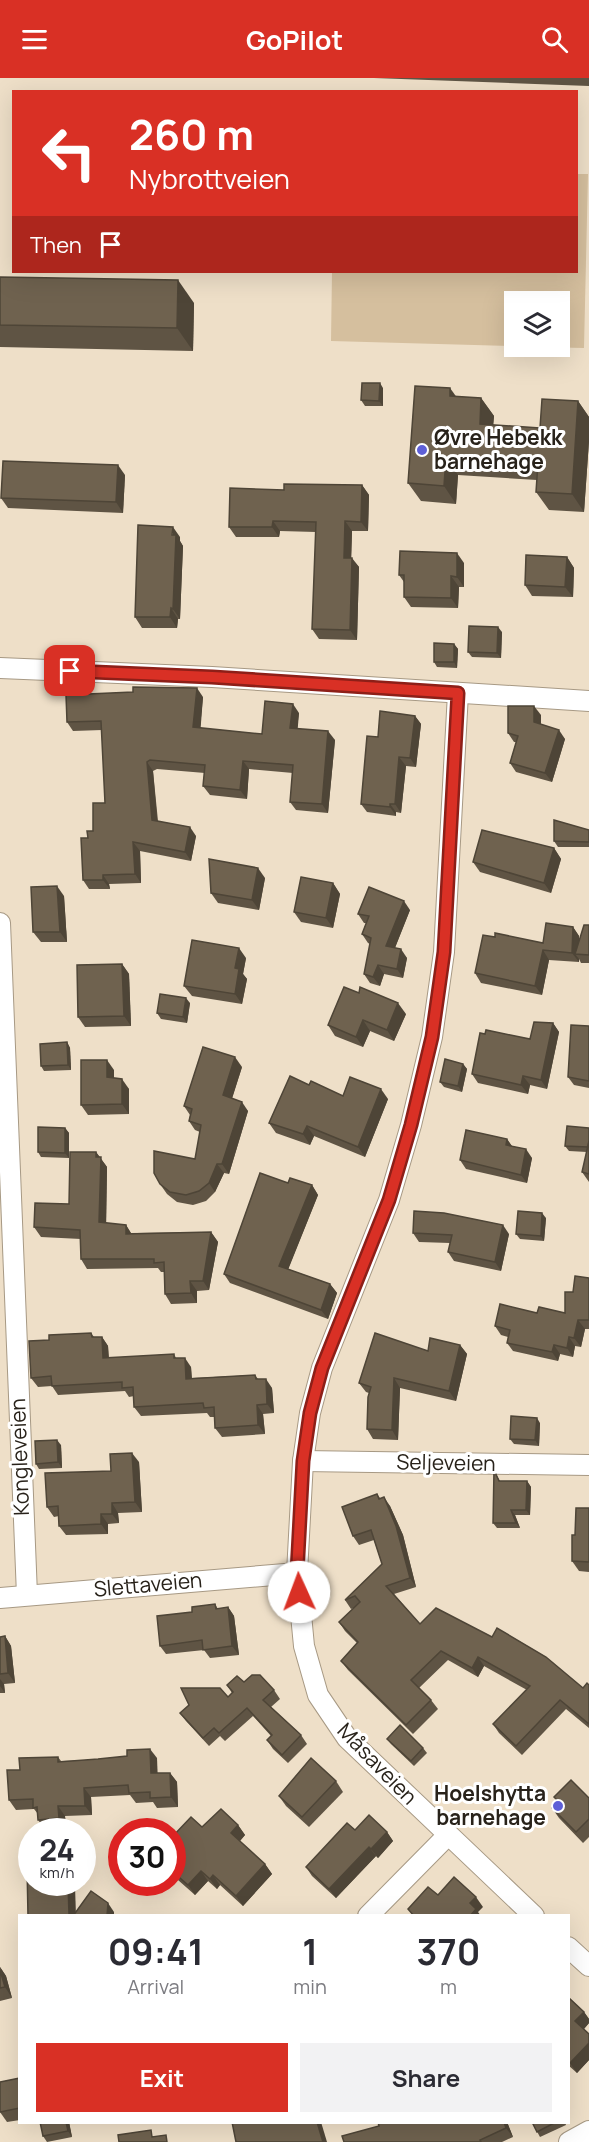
<!DOCTYPE html>
<html lang="en">
<head>
<meta charset="utf-8">
<style>
  body { margin:0; font-family:Manrope,sans-serif; background:#f2f2f3; color:#2b2b33; height:100vh; display:flex; flex-direction:column; font-size:22px; white-space:nowrap }
  * { box-sizing:border-box; margin:0 }
  p { font-size:20px; color:#7c7c81 }
  .icon { flex:none; width:33px; height:33px; fill:none; stroke:currentColor; stroke-width:2; stroke-linecap:round; stroke-linejoin:round }
  .map { position:relative; flex:1; overflow:hidden }
  .drawer { position:absolute; left:18px; top:1836px; width:552px; height:210px; display:flex; flex-direction:column; background:#fff; border-radius:0px; box-shadow:0 6px 24px #0002 }
  .drawer>* { flex:none }
  .banner { position:absolute; left:12px; top:12px; width:566px; height:183px; border-radius:0px; box-shadow:0 6px 24px #0002; background:#d93025; color:#fff; overflow:hidden }
  .tools { position:absolute; left:504px; top:213px; display:grid; gap:12px }
  .tools a { display:grid; place-items:center; width:66px; height:66px; border-radius:0px; background:#fff; box-shadow:0 6px 24px #0002; font-size:30px }
  .speed { position:absolute; left:18px; top:1740px; display:flex; gap:12px; font-size:30px; font-weight:700; text-align:center }
  .speed>* { display:grid; place-content:center; width:78px; height:78px; border-radius:50%; background:#fff; box-shadow:0 6px 24px #0002; line-height:1 }
  .speed small { font-size:15px; font-weight:400 }
  .speed .limit { border:9px solid #d22; background:#fff; color:#111 }
  .pin { position:absolute; display:grid; place-items:center; width:51px; height:51px; color:#fff; margin:-26px; border-radius:12px; box-shadow:0 3px 9px #0006 }
  .me { position:absolute; width:66px; margin:-33px; rotate:358deg; stroke-linejoin:round; filter:drop-shadow(0 0 4px #0008) }
  .turn { display:flex; align-items:center; gap:21px; height:126px; padding:0 18px; font-size:27px }
  .turn .icon { width:78px; height:78px; stroke-width:2.5 }
  .turn b { display:block; font-size:42px; line-height:51px }
  .then { display:flex; align-items:center; height:57px; padding:0 18px; background:#0003; gap:12px; font-size:22px }
  .eta { display:flex; justify-content:space-evenly; align-items:center; height:102px; text-align:center }
  .eta b { font-size:36px; font-weight:700; line-height:42px }
  .action { display:flex; gap:12px; margin-top:auto; padding:12px 18px }
  .action a { flex:1; height:69px; border-radius:0px; background:#d93025; color:#fff; font-size:24px; font-weight:700; line-height:69px; text-align:center }
  .action a+a { background:#f2f2f3; color:#2b2b33 }
  header { display:flex; justify-content:space-between; align-items:center; height:78px; padding:0 18px; background:#d93025; color:#fff; font-size:27px; font-weight:700 }
  .map>svg:first-child { display:block }
</style>
</head>
<body>
<header><svg class="icon" aria-label="menu" viewBox="0 0 24 24"><path d="M4 6h16M4 12h16M4 18h16"/></svg>GoPilot<svg class="icon" aria-label="search" viewBox="0 0 24 24"><circle cx="10" cy="10" r="6"/><path d="M15 15l6 6"/></svg></header>
<div class="map">
<svg width="589" height="2064" viewBox="0 0 589 2064">
  <rect width="100%" height="100%" fill="#eedfc8"/>
  <path fill="#d5bf9e" d="M576,96h12l-4,174 -45,-1 21,-1v-44h-46v44l-183,-5 1,-69h244z"/>
  <g fill="none" stroke-linecap="round" stroke-linejoin="round">
    <g stroke="#a79984" stroke-width="22">
      <g id="street">
        <path d="M0,590l212,9 377,24"/>
        <path d="M458,615l-14,259 -12,85 -21,88 -22,75 -67,168 -12,45 -7,48 -6,112 7,73 14,49 29,43 187,178"/>
        <path d="M0,845l27,672"/>
        <path d="M303,1383l286,4"/>
        <path d="M0,1520l297,-25"/>
        <path d="M368,1838l80,-81"/>
        <path d="M568,1869l21,19"/>
        <path d="M569,2064l20,-11"/>
      </g>
    </g>
    <use href="#street" stroke="#fff" stroke-width="20"/>
  </g>
  <g fill="#5f5444">
    <path d="M374,0h215v8z"/>
    <path d="M0,199l194,26 -1,48 -193,-4z"/>
    <path d="M383,310v18h-18l-4,-6z"/>
    <path d="M457,319l24,1 13,18 -1,9 47,3 38,-27 11,16v24l-5,71 -35,-2 -13,-18 1,-12 -79,-5 -2,29 -35,-3 -13,-18z"/>
    <path d="M125,397l-2,38 -115,-5 -7,-10z"/>
    <path d="M362,407l7,10 -1,36h-16l-1,27 8,9 -2,73 -38,-1 -7,-10 4,-97 -36,-1 -1,6h-43l-7,-10 55,-37z"/>
    <path d="M180,459v4l3,5 -3,73h-2l-1,9h-35l-7,-11z"/>
    <path d="M567,479l7,11 -1,29 -41,-1 -7,-11z"/>
    <path d="M464,485v24h-5l-1,21 -47,-1 -7,-10v-15l-5,-7z"/>
    <path d="M502,554l-1,26 -29,-1 -4,-5z"/>
    <path d="M454,566l4,5 -1,19 -20,-1 -3,-5z"/>
    <path d="M203,619l-3,31 62,6 37,-21 -2,15 38,12 -7,73 -32,-3 -6,-8 3,-29 -44,-4 -2,30 -37,-4 -7,-9 2,-13 -48,-4 -4,2 5,50 38,15 -5,25 -51,-10 1,32 -32,1 1,5h-21l-6,-9 5,-42 5,-7 12,-28 -3,-73 -29,1 -6,-9z"/>
    <path d="M541,637v9l24,15 -13,43 -36,-10 -6,-9 6,-21h-2l-6,-9z"/>
    <path d="M415,638l6,8 -5,43 -10,-1 -5,47 -5,-1v4l-29,-4 -6,-8 17,-67z"/>
    <path d="M589,752v17h-31l-4,-6z"/>
    <path d="M554,770l7,11 -10,34 -71,-21 -7,-10z"/>
    <path d="M265,800l-6,32 -41,-7 -7,-10z"/>
    <path d="M333,805l7,11 -7,34 -32,-6 -7,-10z"/>
    <path d="M64,818l3,46h-26l-8,-10z"/>
    <path d="M410,832l-15,38 12,10 -4,20 -19,-4 -4,12 -10,-3 -6,-9 6,-30 -2,-1 -6,-9 4,-11h-2l-6,-9z"/>
    <path d="M589,847v38h-8l-2,-4v3l-30,-2 -7,35 -61,-12 -6,-10 20,-36 48,6 30,-16 6,9v4z"/>
    <path d="M246,880l-3,16 4,5 -5,25 -50,-8 -8,-10z"/>
    <path d="M122,886l7,10 2,52 -46,1 -7,-10z"/>
    <path d="M190,925l-3,20 -26,-4 -4,-6z"/>
    <path d="M406,936l-12,27 -24,-10 -7,16 -28,-11 -7,-11z"/>
    <path d="M553,945l6,9 -12,57 -17,-4 -2,9 -50,-11 -6,-9 58,-35z"/>
    <path d="M589,948v62l-15,-3 -6,-8z"/>
    <path d="M67,964l3,6 1,22 -27,1 -3,-5z"/>
    <path d="M463,986l4,5 -5,23 -18,-5 -4,-5z"/>
    <path d="M242,989l-10,31 16,13 -19,63 -5,-1 -9,19 -9,9 -13,4 -16,-3 -10,-8 -7,-10 35,-25 5,-27 -5,-2 -6,-9 1,-6 -6,-9z"/>
    <path d="M114,992v8l15,11v25l-41,1 -7,-10z"/>
    <path d="M309,1007l34,11 45,3 -23,58 -51,-21 -4,9 -34,-12 -7,-10z"/>
    <path d="M65,1050l4,5v25l-28,-1 -3,-5z"/>
    <path d="M589,1050v54l-7,-10 5,-20 -18,-1 -4,-5z"/>
    <path d="M507,1061l5,7 20,12 -5,25 -61,-14 -6,-9z"/>
    <path d="M96,1074l11,15 -1,56 20,2 5,8 80,-1 7,10 -9,48 -12,1v12l-26,1 -6,-10 -1,-22h-3l-3,-4 -71,1 -6,-10v-20l-40,-2 -7,-10 35,-23z"/>
    <path d="M288,1105l24,2 6,10 -30,74 42,15 7,9 -9,26 -98,-36 -6,-9z"/>
    <path d="M546,1140l-2,23 -24,-2 -4,-5z"/>
    <path d="M413,1155l96,1 -8,37 -47,-10 -6,-9 2,-9 -31,-1z"/>
    <path d="M589,1200v51h-4l-4,18 -6,-1 -2,11 -13,-3 -2,7 -45,-10 -6,-8 1,-6 -7,-2 -6,-9 42,-13h28l8,-21z"/>
    <path d="M91,1255l3,4h8l6,9 1,12 65,-4 2,4 15,9 1,11 63,-3 3,4 14,9 2,25 -11,1 2,20 -43,3 -7,-9v-11h-5l-3,-4 -66,3 -7,-9v-11l-5,1 -4,-6 -67,4 -6,-9 -14,1 -7,-9 18,-38z"/>
    <path d="M460,1267l7,9 -11,47 -56,-13 -2,52 -25,-1 -6,-10 2,-36 -3,-1 -7,-9 69,-32z"/>
    <path d="M540,1345l-1,23 -25,-2 -4,-5z"/>
    <path d="M61,1367l1,23 -23,1 -3,-5z"/>
    <path d="M139,1384l3,50 -24,1 1,10 -11,1v10l-42,1 -7,-9v-10l-5,1 -7,-10 64,-36z"/>
    <path d="M494,1392l6,11h27l4,6 -1,28h-15l5,13h-23l-4,-5z"/>
    <path d="M377,1416l3,4 10,8 13,29 13,52 -22,7 26,30 163,64 6,-3v43l-23,-19 -44,46 -23,-22 -6,-9 34,-34 -43,-24 -6,11 -30,-17 -29,28 12,12 7,9 -25,25 -65,-64 -7,-9 16,-18 -12,-12 -6,-9 15,-14 -3,1 -6,-9 37,-36 -8,-24 -15,5 -6,-9z"/>
    <path d="M589,1430v64l-10,-1 -7,-10 3,-26z"/>
    <path d="M215,1526l3,5 10,-2 6,9 5,39 -29,3 -6,-8 -38,4 -6,-8 32,-34z"/>
    <path d="M5,1558l6,10 4,37 -11,1 1,9h-5v-56z"/>
    <path d="M244,1604l30,8 6,9 -9,8 30,28 6,9 -19,19 -15,-14 -6,-9 4,-4 -18,-20 -28,25 -5,-5 -11,10 -23,-25 -6,-8 48,-16 4,-4 -5,-8z"/>
    <path d="M387,1661l36,9 4,5 -13,13 -23,-22z"/>
    <path d="M58,1679l3,4 96,-3v15h13l7,9 1,25 -21,1 -4,-6 -17,1 -6,-8 -39,2 1,18 -27,1 1,12 -21,1 -7,-9v-6l-4,-5 -18,1 -7,-10 11,-30z"/>
    <path d="M336,1703l7,11 -34,35 -23,-21 -7,-10z"/>
    <path d="M554,1719l35,1v39l-6,6 -24,-25 -7,-10 6,-6z"/>
    <path d="M238,1747l7,10 -5,6 25,23 7,10 -29,32 -23,-21 -3,4 -9,-8 -13,14 -17,-15 -6,-8v-4l4,-4 -4,-3v-24l30,-10z"/>
    <path d="M355,1752l32,2 6,9 -15,17 -2,-2 -40,42 -24,-22 -6,-9z"/>
    <path d="M0,1889l6,9 6,22 -12,3z"/>
    <path d="M568,1919l16,15 5,7v4l-5,6 5,5v26l-12,13 -9,-8z"/>
    <path d="M20,2000v42l-13,2 -7,-10v-30z"/>
    <path d="M40,2044h29l3,15 -25,5 -4,-6z"/>
    <path d="M507,2044l6,15 -11,5h-158z"/>
    <path d="M532,2044h33l1,3 -26,12z"/>
  </g>
  <g fill="#4e4537">
    <path d="M178,202l16,23 -1,48 -16,-23z"/>
    <path d="M380,305l3,5v18l-4,-5z"/>
    <path d="M450,310l13,18 -13,-10z"/>
    <path d="M481,320l13,18 -2,26 -12,-18z"/>
    <path d="M578,323l11,16v24l-5,71 -12,-18z"/>
    <path d="M446,379l12,18 -2,29 -12,-18z"/>
    <path d="M118,387l7,10 -2,38 -7,-11z"/>
    <path d="M362,407l7,10 -1,36 -7,-9z"/>
    <path d="M273,443l7,10 -1,6 -7,-10z"/>
    <path d="M345,443l7,10 -1,36 -7,-9z"/>
    <path d="M173,449l7,10v4l3,5 -3,73 -7,-10z"/>
    <path d="M457,475l7,10v24l-7,-10z"/>
    <path d="M567,479l7,11 -1,29 -8,-10z"/>
    <path d="M352,480l7,9 -2,73 -7,-10z"/>
    <path d="M451,498l8,11 -1,21 -7,-10z"/>
    <path d="M171,530l7,11 -1,9 -7,-11z"/>
    <path d="M498,549l4,5 -1,26 -4,-5z"/>
    <path d="M454,566l4,5 -1,19 -3,-6z"/>
    <path d="M197,610l6,9 -3,39 -7,-9z"/>
    <path d="M293,626l6,9 -2,24 -7,-9z"/>
    <path d="M534,628l7,9v16l-7,-9z"/>
    <path d="M415,638l6,8 -5,43 -6,-9z"/>
    <path d="M559,652l6,9 -13,43 -7,-9z"/>
    <path d="M328,653l7,9 -7,73 -6,-9z"/>
    <path d="M399,679l7,9 -5,47 -6,-9z"/>
    <path d="M243,683l6,8 -2,30 -7,-9z"/>
    <path d="M147,684l6,9 5,58 -6,-9z"/>
    <path d="M390,726l6,8v4l-6,-9z"/>
    <path d="M190,749l6,9 -5,25 -6,-9z"/>
    <path d="M133,764l7,9 1,32 -6,-9z"/>
    <path d="M554,770l7,11 -10,34 -7,-10z"/>
    <path d="M258,790l7,10 -6,32 -7,-10z"/>
    <path d="M103,797l6,9 1,5 -7,-9z"/>
    <path d="M333,805l7,11 -7,34 -7,-10z"/>
    <path d="M57,808l7,10 3,46 -7,-10z"/>
    <path d="M404,823l6,9 -18,45 -6,-9z"/>
    <path d="M573,849l6,9v18h-4l4,5v3l-7,-9z"/>
    <path d="M239,870l7,10 -3,16 4,5 -5,25 -7,-10v-26z"/>
    <path d="M401,871l6,9 -4,20 -6,-9z"/>
    <path d="M543,872l6,10 -7,35 -7,-9z"/>
    <path d="M122,886l7,10 2,52 -7,-10z"/>
    <path d="M378,887l6,9 -4,12 -7,-9z"/>
    <path d="M186,920l4,5 -3,20 -4,-6z"/>
    <path d="M398,925l8,11 -12,27 -7,-11z"/>
    <path d="M363,942l7,11 -7,16 -7,-10z"/>
    <path d="M553,945l6,9 -12,57 -6,-9z"/>
    <path d="M67,964l3,6 1,22 -3,-5z"/>
    <path d="M235,979l7,10 -12,38 -7,-10z"/>
    <path d="M107,982l7,10v18l-7,-11z"/>
    <path d="M463,986l4,5 -5,23 -4,-6z"/>
    <path d="M523,998l7,9 -2,9 -7,-9z"/>
    <path d="M122,1001l7,10v25l-7,-10z"/>
    <path d="M381,1011l7,10 -23,58 -7,-10z"/>
    <path d="M242,1024l6,9 -19,63 -7,-10z"/>
    <path d="M307,1048l7,10 -4,9 -7,-11z"/>
    <path d="M65,1050l4,5v25l-4,-5z"/>
    <path d="M507,1061l6,9 -7,-3z"/>
    <path d="M526,1071l6,9 -5,25 -6,-8z"/>
    <path d="M96,1074l11,15 -1,64 -7,-9z"/>
    <path d="M217,1086l7,9 -9,19 -6,-9z"/>
    <path d="M312,1107l6,10 -32,80 -7,-9z"/>
    <path d="M542,1135l4,5 -2,23 -3,-5z"/>
    <path d="M126,1147l6,10 -6,-1z"/>
    <path d="M503,1147l6,9 -8,37 -6,-9z"/>
    <path d="M211,1154l7,10 -9,48 -6,-9z"/>
    <path d="M190,1203l7,10v12l-6,-10z"/>
    <path d="M330,1206l7,9 -9,26 -7,-9z"/>
    <path d="M578,1242l7,9 -4,18 -7,-9z"/>
    <path d="M102,1259l6,9 1,21 -6,-9z"/>
    <path d="M569,1259l6,9 -2,11 -6,-9z"/>
    <path d="M460,1267l7,9 -11,47 -7,-10z"/>
    <path d="M554,1267l6,9 -2,7 -6,-9z"/>
    <path d="M185,1280l6,9 1,21 -6,-9z"/>
    <path d="M394,1300l6,10 -2,52 -6,-10z"/>
    <path d="M266,1301l6,9 2,25 -7,-9z"/>
    <path d="M257,1327l6,9 2,20 -7,-9z"/>
    <path d="M537,1340l3,5 -1,23 -4,-6z"/>
    <path d="M57,1362l4,5 1,23 -4,-6z"/>
    <path d="M132,1375l7,9 3,50 -7,-10z"/>
    <path d="M527,1403l4,6 -1,28 -4,-5z"/>
    <path d="M384,1419l6,9 13,29 13,52 -6,-9z"/>
    <path d="M112,1425l6,10 1,10 -7,-9z"/>
    <path d="M511,1432l4,5 5,13 -4,-5z"/>
    <path d="M101,1436l7,10v10l-7,-10z"/>
    <path d="M228,1529l6,9 5,39 -7,-9z"/>
    <path d="M5,1558l6,10 4,37 -7,-10z"/>
    <path d="M478,1579l6,9 -6,11 -6,-9z"/>
    <path d="M0,1601l4,5 1,9 -5,-7z"/>
    <path d="M150,1671l7,9 1,25 -7,-10z"/>
    <path d="M170,1695l7,9 1,25 -7,-10z"/>
    <path d="M84,1710l7,9 1,18 -7,-9z"/>
    <path d="M58,1728l7,10 1,12 -7,-10z"/>
    <path d="M238,1747l7,10 -7,8 -7,-10z"/>
    <path d="M387,1754l6,9 -15,17 -7,-9z"/>
    <path d="M369,1769l7,9 -40,42 -7,-9z"/>
    <path d="M265,1786l7,10 -29,32 -7,-10z"/>
    <path d="M201,1793l7,10 -13,14 -7,-10z"/>
    <path d="M213,1797l7,10 -3,4 -7,-10z"/>
    <path d="M68,1804h4l3,4 1,30h-7z"/>
    <path d="M476,1819l7,10 -5,5 3,4h-11v-13z"/>
    <path d="M108,1825l6,9v4h-7z"/>
    <path d="M0,1889l6,9 6,22 -7,-11z"/>
    <path d="M584,1934l5,7v4l-7,8 -7,-10z"/>
    <path d="M589,1965v17l-12,13 -7,-10z"/>
    <path d="M66,2044h3l3,15 -4,-6z"/>
    <path d="M317,2044h4l6,20h-4z"/>
    <path d="M504,2044h3l6,15 -7,-9z"/>
  </g>
  <g fill="#6f624f" stroke="#4e4537" stroke-width="1.5">
    <path d="M0,199l178,3 -1,48 -177,-3z"/>
    <path d="M362,305h18l-1,18 -18,-1z"/>
    <path d="M415,308l35,2v8l31,2 -1,26 60,4 2,-29 36,2 -6,93 -36,-2 2,-29 -92,-6 -2,29 -36,-3z"/>
    <path d="M3,383l115,4 -2,37 -115,-4z"/>
    <path d="M284,406l78,1 -1,37 -16,-1 -1,37h8l-2,72 -38,-1 4,-107 -43,-1 -1,6h-43l1,-39 54,2z"/>
    <path d="M138,447l35,2 -1,8h4l-3,74 -2,-1 -1,9h-35z"/>
    <path d="M400,473l57,2v24l-6,-1v22l-47,-1v-22h-5z"/>
    <path d="M526,477l41,2 -2,30 -40,-2z"/>
    <path d="M469,548l29,1 -1,26 -29,-1z"/>
    <path d="M434,565l20,1v18h-20z"/>
    <path d="M133,609l64,1 -4,39 69,7 3,-33 28,3 -3,24 38,3 -6,73 -32,-2 3,-37 -50,-4 -3,29 -37,-4 2,-21 -55,-5 -3,2 5,58 38,7 -5,25 -52,-10 2,32 -32,1v5h-20l-2,-42h7l-1,-7h6v-28h12l-4,-82 -34,1 -1,-27 67,-3z"/>
    <path d="M508,628h26v16l25,8 -14,43 -35,-10 8,-27 -10,-3z"/>
    <path d="M380,633l35,5 -5,42 -11,-1 -4,47h-5v3l-29,-3 6,-68 11,1z"/>
    <path d="M554,742l35,10v12l-35,-1z"/>
    <path d="M482,752l72,18 -10,35 -71,-21z"/>
    <path d="M209,781l49,9 -6,32 -41,-7z"/>
    <path d="M301,799l32,6 -7,35 -32,-6z"/>
    <path d="M57,808l3,46h-27l-2,-45z"/>
    <path d="M369,809l35,14 -18,45 15,3 -4,20 -19,-4 -5,12 -9,-3 7,-36 -9,-4 7,-18 -11,-2z"/>
    <path d="M546,845l27,4 -1,26 -29,-3 -8,36 -60,-13 8,-38 12,2v-4l48,10z"/>
    <path d="M584,847h5v30l-14,-1z"/>
    <path d="M192,862l47,8 -4,20 4,1 -4,25 -51,-8z"/>
    <path d="M122,886l2,52 -46,1 -1,-52z"/>
    <path d="M344,909l15,6 1,-6 38,16 -11,27 -24,-10 -7,17 -28,-12z"/>
    <path d="M160,916l26,4 -3,19 -26,-4z"/>
    <path d="M534,944l19,1 -12,57 -18,-4 -2,9 -49,-11 8,-41 5,1 1,-4 44,9z"/>
    <path d="M571,947l18,1v55l-21,-4z"/>
    <path d="M67,964l1,23 -27,1 -1,-22z"/>
    <path d="M203,969l32,10 -12,38 19,7 -20,62h-5l-8,19 -10,8 -13,4 -16,-3 -10,-8 -6,-11v-22l41,8 6,-34 -12,-4 3,-12 -8,-3z"/>
    <path d="M445,981l18,5 -5,22 -18,-4z"/>
    <path d="M81,982h26v17l15,2v25l-41,1z"/>
    <path d="M290,998l19,9 2,-4 32,15 7,-19 31,12 -23,58 -51,-21 -4,8 -34,-11z"/>
    <path d="M567,1048l22,2v13l-1,6 -23,-1z"/>
    <path d="M38,1049l27,1v25l-27,-1z"/>
    <path d="M466,1052l41,9 -1,6 20,4 -5,26 -61,-15z"/>
    <path d="M589,1063v33l-7,-2z"/>
    <path d="M70,1074h26v5h5l-2,65 27,3v9l85,-2 -8,49h-13l1,12 -26,1 -1,-32 -10,1v-4h-73l-1,-29 -46,-3 1,-24 34,1z"/>
    <path d="M260,1095l28,10 2,-5 22,7 -33,81 51,18 -9,26 -97,-36z"/>
    <path d="M414,1133l30,2 59,12 -8,37 -47,-10 4,-17 -39,-2z"/>
    <path d="M518,1133l24,2 -1,23 -25,-2z"/>
    <path d="M575,1198l14,2v42h-11l-4,18 -5,-1 -2,11 -13,-3 -2,7 -45,-9 3,-13 -15,-4 5,-22 37,9 2,-6 26,6v-21h8z"/>
    <path d="M91,1255l1,4h10l1,21 71,-4v4h11l1,21 69,-4 1,4h10l1,25 -10,1 1,20 -43,3 -1,-21 -10,1 -1,-5 -69,4 -1,-20 -11,1v-6l-70,4 -1,-10 -20,2 -2,-37 20,-1v-5z"/>
    <path d="M375,1255l53,18 2,-13 30,7 -11,46 -55,-13 -2,52 -25,-1 1,-32 3,-10 -12,-4z"/>
    <path d="M511,1338l26,2 -2,22 -25,-1z"/>
    <path d="M57,1362l1,22 -22,2 -1,-23z"/>
    <path d="M132,1375l3,49 -23,1v11h-11v10l-42,2 -1,-20 -11,1 -2,-34 66,-2 -1,-17z"/>
    <path d="M494,1392l5,11h28l-1,29h-15l5,13h-23z"/>
    <path d="M377,1416l2,5 5,-2 12,29 14,52 -24,8 34,38 16,-16 56,29 5,-9 49,29 37,31 4,-5 2,2v39l-29,-24 -44,46 -23,-22 37,-38 -52,-29 -6,11 -31,-17 -30,29 20,20 -25,25 -65,-64 17,-19 -19,-20 21,-20 -5,-6 -10,4 37,-36 -11,-34 -18,6 -11,-29z"/>
    <path d="M576,1430h13v54l-17,-1v-26h3z"/>
    <path d="M215,1526l1,5 12,-2 4,39 -29,4 -1,-10 -42,6 -3,-30 35,-4v-5z"/>
    <path d="M5,1558l3,37 -8,1v-37z"/>
    <path d="M252,1597h8l14,15 -11,10 38,35 -19,20 -15,-15 5,-5 -25,-27 -28,25 -5,-5 -11,10 -23,-25 9,-8 -8,-17h39l8,9 5,-5 -6,-7 10,-9 7,6z"/>
    <path d="M400,1647l23,23 -12,13 -24,-22z"/>
    <path d="M150,1671l1,24h19l1,24 -21,1v-6l-21,1 -1,-8 -44,3 1,18h-27l1,12 -21,2 -1,-13 -4,1v-9l-24,1 -2,-30h13l-1,-12 39,-1v5l40,-3 29,-3v-6z"/>
    <path d="M311,1680l25,23 -34,36 -23,-21z"/>
    <path d="M571,1702l18,18v21l-13,13 -24,-24 6,-7 -4,-4z"/>
    <path d="M221,1731l17,16 -7,8 34,31 -29,32 -23,-21 -3,4 -9,-8 -13,14 -16,-14v-3l6,-6 -6,-5v-20l19,-20 11,10z"/>
    <path d="M369,1737l18,17 -16,17 -2,-2 -40,42 -23,-22 41,-44 8,7z"/>
    <path d="M27,1787h5v17h36l1,34h-41z"/>
    <path d="M454,1799l22,20 -6,6 6,6 -6,7h-56l-6,-7 20,-22 10,8z"/>
    <path d="M91,1813l17,12 -1,13h-34z"/>
    <path d="M0,1892l5,17 -5,1z"/>
    <path d="M568,1919l16,15 -9,9 14,13v9l-19,20 -2,-1z"/>
    <path d="M20,2000v30l-20,4v-30z"/>
    <path d="M40,2044h26l2,9 -25,5z"/>
    <path d="M232,2044h85l6,20h-87z"/>
    <path d="M378,2044h126l2,6 -26,12 1,2h-137l-2,-6 37,-10z"/>
    <path d="M532,2044h24l-19,10z"/>
    <path d="M151,2052l1,7 14,-2 1,7h-48l-1,-7z"/>
  </g>
  <g fill="none" stroke-linecap="round" stroke-linejoin="round">
    <g stroke="#8d1f18" stroke-width="15">
      <path id="route" d="M70,593l142,6 246,16 -14,259 -12,85 -21,88 -22,75 -67,168 -12,45 -7,48 -6,112 2,19"/>
    </g>
    <use href="#route" stroke="#d93025" stroke-width="10"/>
  </g>
  <g fill="#5e5fd7" stroke="#fff" stroke-width="2">
    <circle cx="422" cy="372" r="6"/>
    <circle cx="558" cy="1728" r="6"/>
  </g>
  <g text-anchor="middle" stroke-width="6" stroke-linejoin="round" paint-order="stroke">
    <g font-size="21" font-weight="bold" fill="#28221a" stroke="#fff" text-anchor="start">
      <text x="434" y="367">Øvre Hebekk<tspan x="434" dy="24">barnehage</tspan></text>
      <text x="546" y="1723" text-anchor="end">Hoelshytta<tspan x="546" dy="24">barnehage</tspan></text>
    </g>
    <g font-size="21" fill="#28221a" stroke="#fff">
      <text transform="translate(20 1379) rotate(-92)" y="7">Kongleveien</text>
      <text transform="translate(446 1385) rotate(1)" y="7">Seljeveien</text>
      <text transform="translate(148 1507) rotate(-5)" y="7">Slettaveien</text>
      <text transform="translate(377 1686) rotate(46)" y="7">Måsaveien</text>
    </g>
  </g>
</svg>
<div class="tools">
<a><svg class="icon" aria-label="layers" viewBox="0 0 24 24"><path d="M12 4l9 5-9 5-9-5zM3 14l9 5 9-5"/></svg></a>
</div>
<div class="speed"><div>24<small>km/h</small></div><div class="limit">30</div></div>
<div class="pin" style="left:70px;top:593px;background:#d93025"><svg class="icon" aria-label="arrive" viewBox="0 0 24 24"><path d="M6 21V4h12l-3 4 3 4H6"/></svg></div>
<svg class="me" style="left:299px;top:1514px" viewBox="-20 -20 40 40"><circle r="19" fill="#fff"/><path d="M0-13L10 11 0 6-10 11z" fill="#d93025"/></svg>
<div class="banner">
<div class="turn"><svg class="icon" aria-label="left" viewBox="0 0 24 24"><path d="M17 20v-9H6M10 6l-5 5 5 5"/></svg><div><b>260 m</b>Nybrottveien</div></div>
<div class="then">Then<svg class="icon" aria-label="arrive" viewBox="0 0 24 24"><path d="M6 21V4h12l-3 4 3 4H6"/></svg></div>
</div>
<section class="drawer">
<div class="eta">
<div><b>09:41</b><p>Arrival</p></div>
<div><b>1</b><p>min</p></div>
<div><b>370</b><p>m</p></div>
</div>
<div class="action"><a>Exit</a><a>Share</a></div>
</section>
</div>
</body>
</html>
